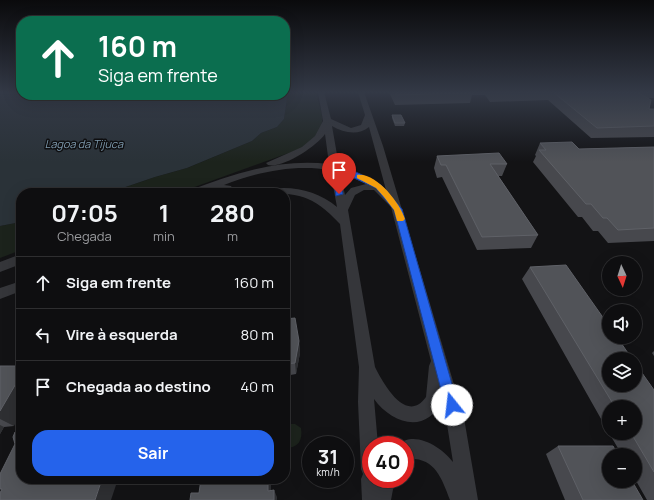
<!DOCTYPE html>
<html lang="pt">
<head>
<meta charset="utf-8">
<style>
  body { margin:0; font-family:Manrope,sans-serif; background:#1c1c1e; color:#f1f3f6; height:100vh; display:flex; flex-direction:column; font-size:15px; white-space:nowrap }
  * { box-sizing:border-box; margin:0 }
  p { font-size:13px; color:#9b9c9f }
  .icon { flex:none; width:22px; height:22px; fill:none; stroke:currentColor; stroke-width:2; stroke-linecap:round; stroke-linejoin:round }
  .map { position:relative; flex:1; overflow:hidden }
  .panel { position:absolute; left:16px; top:188px; width:274px; height:296px; display:flex; flex-direction:column; background:#0e0e10; border-radius:16px; box-shadow:0 4px 16px #0002,0 0 0 1px #2e2e30 }
  .panel>* { flex:none }
  .top-card { position:absolute; left:16px; top:16px; width:274px; height:84px; border-radius:16px; box-shadow:0 4px 16px #0002,0 0 0 1px #2e2e30; background:#0b6e4f; color:#fff; overflow:hidden }
  .needle { width:26px; rotate:176deg }
  .buttons { position:absolute; left:602px; top:256px; display:grid; gap:8px }
  .buttons a { display:grid; place-items:center; width:40px; height:40px; border-radius:50%; background:#0e0e10; box-shadow:0 4px 16px #0002,0 0 0 1px #2e2e30; font-size:20px }
  .speed { position:absolute; left:302px; top:436px; display:flex; gap:8px; font-size:20px; font-weight:700; text-align:center }
  .speed>* { display:grid; place-content:center; width:52px; height:52px; border-radius:50%; background:#0e0e10; box-shadow:0 4px 16px #0002,0 0 0 1px #2e2e30; line-height:1 }
  .speed small { font-size:10px; font-weight:400 }
  .speed .limit { border:6px solid #d22; background:#fff; color:#111 }
  .pin { position:absolute; display:grid; place-items:center; width:34px; height:34px; color:#fff; margin:-41px -17px; border-radius:50% 50% 50% 0; rotate:-45deg; box-shadow:0 0 4px #0007 }
  .pin .icon { rotate:45deg }
  .me { position:absolute; width:44px; margin:-22px; rotate:344deg; stroke-linejoin:round; filter:drop-shadow(0 0 3px #0008) }
  .turn { display:flex; align-items:center; gap:14px; height:84px; padding:0 16px; font-size:18px }
  .turn .icon { width:52px; height:52px; stroke-width:2.5 }
  .turn b { display:block; font-size:28px; line-height:34px }
  .eta { display:flex; justify-content:space-evenly; align-items:center; height:68px; text-align:center }
  .eta b { font-size:24px; font-weight:700; line-height:28px }
  .primary-button { display:flex; gap:8px; margin-top:auto; padding:8px 16px }
  .primary-button a { flex:1; height:46px; border-radius:16px; background:#2563eb; color:#fff; font-size:16px; font-weight:700; line-height:46px; text-align:center }
  ul { padding:0; list-style:none }
  li { display:flex; align-items:center; gap:12px; height:52px; padding:0 16px; border-top:1px solid #2e2e30 }
  li div { flex:1 }
  li b { display:block; font-size:15px }
  li em { font-style:normal }
  .map>svg:first-child { display:block }
</style>
</head>
<body>
<div class="map">
<svg width="654" height="500" viewBox="0 0 654 500">
  <rect width="100%" height="100%" fill="#131315"/>
  <g fill="#1c231c">
    <path d="M288,92h28c7,29 12,30 -8,54l-130,47h-70l47,-16 32,-9 65,-27 9,-8 16,-6 7,-8z"/>
    <path d="M21,222v28l-21,8v-32z"/>
    <path d="M285,424h10l6,4c2,13 -3,20 -16,20z"/>
  </g>
  <path fill="#2a3238" d="M0,92h21v3h264v-3h3l-4,27 -7,8 -16,6 -9,8 -65,27 -32,9 -47,16h-87v29l-21,4z"/>
  <g fill="none" stroke-linecap="round" stroke-linejoin="round">
    <g fill="#35363a" fill-rule="evenodd">
      <path d="M318,92h6l7,27 20,9 10,-3 4,-10 -7,-23h6l19,54 81,272 14,82h-28c-9,-24 -16,-44 -45,-41v-14h-7c16,-16 45,3 55,17l-7,-44 -4,-18c-15,35 -50,24 -68,-1l4,46h-7v34h24l-4,21h-29l-1,-21 2,-5 -2,-5 -3,-67 1,-35 -19,-143c-28,-30 -42,-31 -81,-31l1,-2c27,-7 56,-2 77,16l-7,-37c-36,-6 -73,2 -106,15l7,1 4,7h-10l-1,-2c-13,-1 -24,2 -37,2l1,-2c46,-17 91,-33 141,-27l-4,-30c-8,12 -43,35 -57,31l-2,-2 36,-16 13,-11 8,-15zM332,126c12,7 26,10 37,1l17,63 -22,-15 -25,-9zM340,172l26,12 -15,4 -6,7zM364,190h10l17,17 40,154 -2,5 -3,31c-20,28 -43,-14 -51,-30l-27,-157 7,-15z"/>
      <path d="M21,254v10l-21,8v-10z"/>
      <path d="M21,281v10l-21,8v-11z"/>
    </g>
  </g>
  <g fill="#47484d">
    <path d="M389,92h265v6h-6l1,11h5v28l-63,1 -43,-38 -58,2 -5,-7h-13l-2,8 -75,2z"/>
    <path d="M392,115l13,8 -1,3h-9l-3,-8z"/>
    <path d="M540,143l39,6 75,-2v94l-46,2 -10,-12h-5l-11,-14h-4l-45,-55 3,-6 -1,-1z"/>
    <path d="M437,156l70,8 -5,12h-4l40,59 -7,13 -54,2 -35,-73 -5,1 -3,-10z"/>
    <path d="M530,267l124,123v110h-7l-12,-21v-24h-13l-13,-22h26v-26h-26v26l-87,-154z"/>
    <path d="M285,317v2l14,22 1,12 -4,21 -11,2z"/>
    <path d="M654,351v5l-2,-3z"/>
    <path d="M0,366l14,60 -10,1 -4,7z"/>
    <path d="M558,446l85,54h-78l-19,-46z"/>
  </g>
  <g fill="#2e2f32">
    <path d="M299,341l1,12 -4,21 -1,-11z"/>
    <path d="M16,366l5,4v43l-7,13 -14,-7v-8z"/>
    <path d="M0,425l4,2 -4,7z"/>
    <path d="M28,479h20l-3,8 -18,-7z"/>
    <path d="M102,479h16l-7,21h-16z"/>
    <path d="M268,479h3v18l-3,-6z"/>
    <path d="M274,490l3,7v3h-3z"/>
  </g>
  <g fill="#515358" stroke="#5f6167">
    <path d="M395,92h76l2,1 -77,2z"/>
    <path d="M553,92h84l14,8 -2,9h5v17l-57,2z"/>
    <path d="M392,115h9l4,8h-10z"/>
    <path d="M572,142l7,7 75,-2v81l-36,2 -11,-12h-4l-12,-14h-5l-47,-54h7l-6,-7z"/>
    <path d="M499,153l8,11h-17l48,71 -56,2 -36,-72h-5l-4,-9z"/>
    <path d="M566,265l43,61v11h8l15,22h-23v26h26v-22l19,27v82l-23,-39h4v-26h-20l-85,-140z"/>
    <path d="M295,318l4,23 -4,22 -10,1v-45z"/>
    <path d="M0,366h16l5,9 -21,36z"/>
    <path d="M21,426v53h7l-1,1 75,-1 -7,21h-95v-7l2,-4h-2v-15l15,-30 -2,-7 2,-5z"/>
    <path d="M558,446h55l5,9h-9v26h23l11,19h-60z"/>
    <path d="M201,479h67v12l6,-1v10h-84l1,-7h8z"/>
  </g>
  <linearGradient id="sky" x2="0" y2="1"><stop stop-color="#0a0a0c"/><stop offset="0.57" stop-color="#333946"/><stop offset="1" stop-color="#333946" stop-opacity="0"/></linearGradient>
  <rect width="654" height="162" fill="url(#sky)"/>
  <path fill="#2563eb" stroke="#184099" d="M335,165l21,7 25,13 21,24 56,196 -2,5 -4,2 -5,-2 -2,-5 -51,-195 -18,-22 -37,-17 4,23 -7,2 -5,-29z"/>
  <path fill="#f59e0b" d="M357,175c19,-3 43,28 48,44l-2,2h-6l-3,-11 -10,-13 -8,-9 -19,-10z"/>
  <g text-anchor="middle" stroke-width="3" stroke-linejoin="round" paint-order="stroke">
    <g font-size="11" font-style="italic" fill="#7e9aae" stroke="#0e0e10">
      <text x="84" y="148">Lagoa da Tijuca</text>
    </g>
  </g>
</svg>
<div class="buttons">
<a><svg class="needle" viewBox="-14 -14 28 28"><path d="M0-13l5 13h-10z" fill="#e53935"/><path d="M0 13l5-13h-10z" fill="#9b9c9f"/></svg></a>
<a><svg class="icon" aria-label="sound" viewBox="0 0 24 24"><path d="M4 9h4l5-4v14l-5-4H4zM17 9q2 3 0 6"/></svg></a>
<a><svg class="icon" aria-label="layers" viewBox="0 0 24 24"><path d="M12 4l9 5-9 5-9-5zM3 14l9 5 9-5"/></svg></a>
<a>+</a>
<a>−</a>
</div>
<div class="speed"><div>31<small>km/h</small></div><div class="limit">40</div></div>
<div class="pin" style="left:339px;top:194px;background:#d93025"><svg class="icon" aria-label="arrive" viewBox="0 0 24 24"><path d="M6 21V4h12l-3 4 3 4H6"/></svg></div>
<svg class="me" style="left:452px;top:405px" viewBox="-20 -20 40 40"><circle r="19" fill="#fff"/><path d="M0-13L10 11 0 6-10 11z" fill="#2563eb"/></svg>
<div class="top-card">
<div class="turn"><svg class="icon" aria-label="ahead" viewBox="0 0 24 24"><path d="M12 20V5M6 11l6-6 6 6"/></svg><div><b>160 m</b>Siga em frente</div></div>
</div>
<section class="panel">
<div class="eta">
<div><b>07:05</b><p>Chegada</p></div>
<div><b>1</b><p>min</p></div>
<div><b>280</b><p>m</p></div>
</div>
<ul>
<li><svg class="icon" aria-label="ahead" viewBox="0 0 24 24"><path d="M12 20V5M6 11l6-6 6 6"/></svg><div><b>Siga em frente</b></div><em>160 m</em></li>
<li><svg class="icon" aria-label="left" viewBox="0 0 24 24"><path d="M17 20v-9H6M10 6l-5 5 5 5"/></svg><div><b>Vire à esquerda</b></div><em>80 m</em></li>
<li><svg class="icon" aria-label="arrive" viewBox="0 0 24 24"><path d="M6 21V4h12l-3 4 3 4H6"/></svg><div><b>Chegada ao destino</b></div><em>40 m</em></li>
</ul>
<div class="primary-button"><a>Sair</a></div>
</section>
</div>
</body>
</html>
